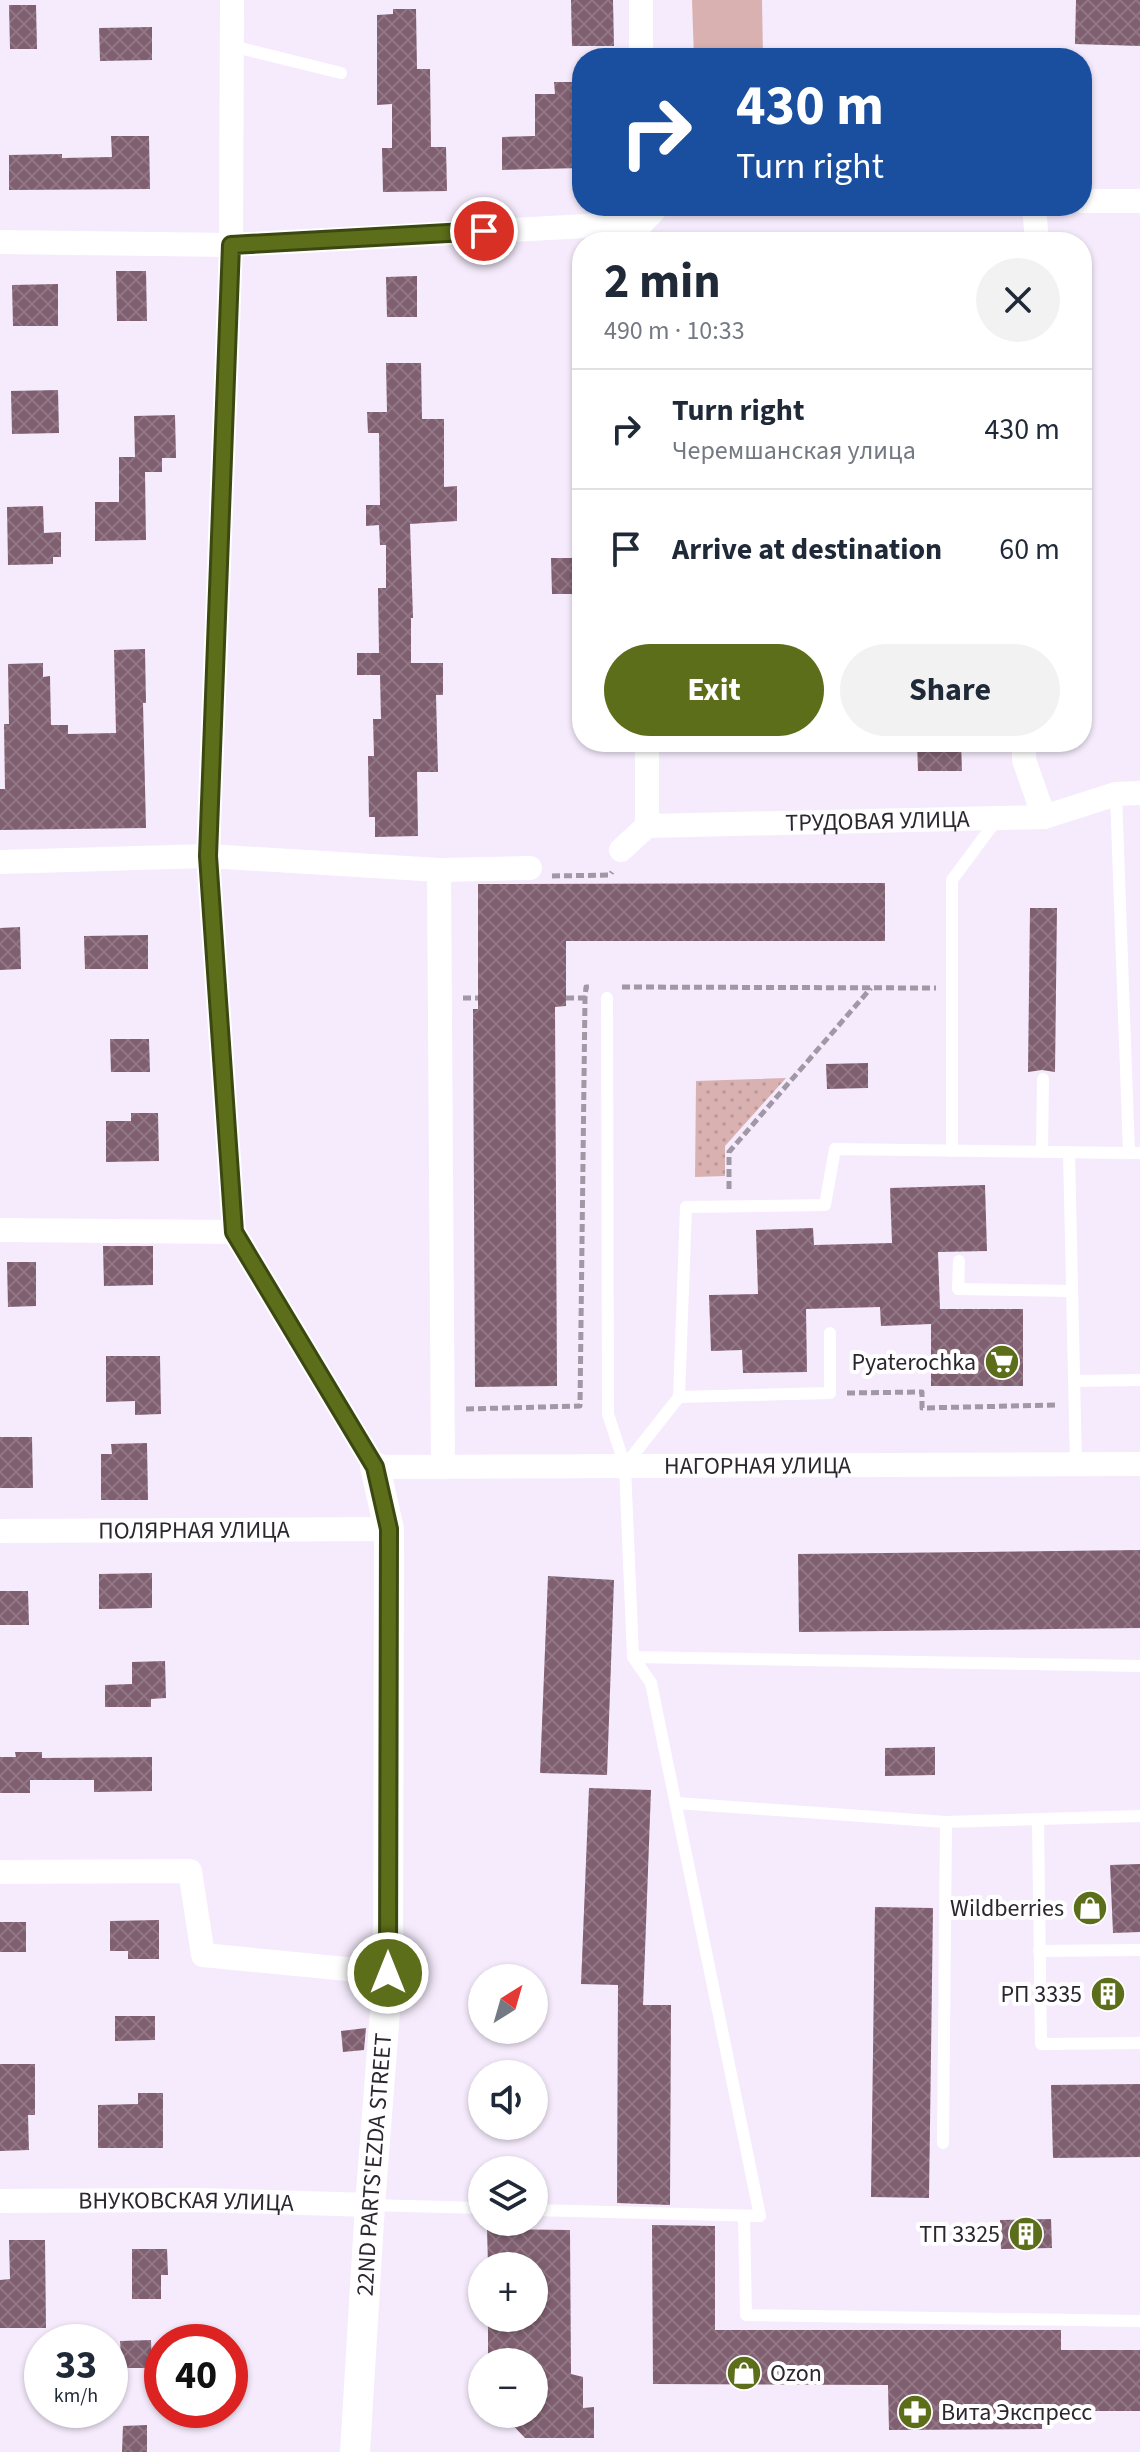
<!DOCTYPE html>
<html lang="en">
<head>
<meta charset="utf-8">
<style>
  body { margin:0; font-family:"Source Sans 3",sans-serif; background:#f2f2f3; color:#1f2937; height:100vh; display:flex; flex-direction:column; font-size:30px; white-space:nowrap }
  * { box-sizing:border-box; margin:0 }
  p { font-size:26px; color:#747a83 }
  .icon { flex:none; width:44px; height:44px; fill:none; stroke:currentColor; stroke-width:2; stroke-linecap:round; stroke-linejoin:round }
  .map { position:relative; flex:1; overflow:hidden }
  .sheet { position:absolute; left:572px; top:232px; width:520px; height:520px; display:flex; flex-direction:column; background:#fff; border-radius:32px; box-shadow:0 2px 6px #0004 }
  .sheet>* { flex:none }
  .guide { position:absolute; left:572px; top:48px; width:520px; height:168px; border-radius:32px; box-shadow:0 2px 6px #0004; background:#1a4fa0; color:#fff; overflow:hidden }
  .needle { width:52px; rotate:37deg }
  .fabs { position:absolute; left:468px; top:1964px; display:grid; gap:16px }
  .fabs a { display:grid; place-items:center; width:80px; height:80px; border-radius:50%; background:#fff; box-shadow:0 2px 6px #0004; font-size:40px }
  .speed { position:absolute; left:24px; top:2324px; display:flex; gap:16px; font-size:40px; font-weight:700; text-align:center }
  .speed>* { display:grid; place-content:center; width:104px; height:104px; border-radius:50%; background:#fff; box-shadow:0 2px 6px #0004; line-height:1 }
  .speed small { font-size:20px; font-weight:400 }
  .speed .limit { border:12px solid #d22; background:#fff; color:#111 }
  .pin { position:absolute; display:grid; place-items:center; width:68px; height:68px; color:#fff; margin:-34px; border:4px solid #fff; border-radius:50%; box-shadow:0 2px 8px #0007 }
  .me { position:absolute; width:88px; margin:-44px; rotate:0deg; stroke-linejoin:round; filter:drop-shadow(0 0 6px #0008) }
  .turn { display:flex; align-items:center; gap:28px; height:168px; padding:0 32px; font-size:36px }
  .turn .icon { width:104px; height:104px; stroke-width:2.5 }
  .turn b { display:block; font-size:56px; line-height:68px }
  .round { display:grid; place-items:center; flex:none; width:84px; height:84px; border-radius:42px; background:#f2f2f3 }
  .overview { display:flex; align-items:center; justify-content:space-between; height:136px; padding:0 32px }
  h1 { font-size:48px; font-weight:700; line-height:60px }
  .action { display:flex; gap:16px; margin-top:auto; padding:16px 32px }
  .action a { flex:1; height:92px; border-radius:48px; background:#5d6e1a; color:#fff; font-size:32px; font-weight:700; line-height:92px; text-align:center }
  .action a+a { background:#f2f2f3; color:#1f2937 }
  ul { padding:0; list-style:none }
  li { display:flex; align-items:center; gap:24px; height:120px; padding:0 32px; border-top:2px solid #e0e1e3 }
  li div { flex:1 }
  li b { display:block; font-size:30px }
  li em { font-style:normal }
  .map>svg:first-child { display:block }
</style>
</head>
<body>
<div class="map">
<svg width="1140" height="2452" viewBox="0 0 1140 2452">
  <defs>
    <pattern id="grass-dots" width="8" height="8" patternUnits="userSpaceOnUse" patternTransform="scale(2)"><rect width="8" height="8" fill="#d9b1b0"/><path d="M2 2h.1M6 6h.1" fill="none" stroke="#ba9898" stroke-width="1.8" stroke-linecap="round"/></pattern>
    <pattern id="building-cross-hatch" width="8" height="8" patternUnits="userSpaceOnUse" patternTransform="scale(2)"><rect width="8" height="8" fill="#805f70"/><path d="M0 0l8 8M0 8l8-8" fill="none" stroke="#907784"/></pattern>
  </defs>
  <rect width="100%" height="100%" fill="#f5ebfc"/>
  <path fill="url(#grass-dots)" d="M786,1078l-61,68v30l-30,1 1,-96z"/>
  <path fill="#d9b1b0" d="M692,0h70l1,58h-69z"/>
  <g fill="url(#building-cross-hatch)">
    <path d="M571,0h42l1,46h-42z"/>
    <path d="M1076,0h64v46l-65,-2z"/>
    <path d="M9,5h27l1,44h-27z"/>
    <path d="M393,9h23l1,60h13l1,78h15l1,44 -64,1 -1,-44h10v-44l-15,1v-90l16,-1z"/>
    <path d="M152,27v33l-52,1 -1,-33z"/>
    <path d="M554,82h25v8h3v78l-80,2v-33l33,-1v-42h20z"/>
    <path d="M111,136h38l1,53 -141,1v-35l53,-1v4l50,-1z"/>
    <path d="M116,271h30l1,50h-30z"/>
    <path d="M417,276v41h-30l-1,-40z"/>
    <path d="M58,284v42h-45l-1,-41z"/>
    <path d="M386,363h35l1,56h22v68l13,-1v35l-47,3 3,94h-2v45h32v32h-7l2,77h-21l1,64 -43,1v-20h-6l-1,-61h6l-1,-37h8l-1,-44h-23v-22h22l-1,-65h8v-43h-6l-1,-20 -13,1v-21h14l-1,-72h-11l-1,-21h20z"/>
    <path d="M58,390l1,43 -47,1 -1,-43z"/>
    <path d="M175,415l1,43h-14v14h-17l1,68 -51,1v-39h24v-45h16l-1,-41z"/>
    <path d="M43,506l1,27 17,-1v25h-8v7l-45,1 -1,-58z"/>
    <path d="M551,558h31v36h-30z"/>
    <path d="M145,649l1,54h-3l3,125 -146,2v-41h5l-1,-65h5l-1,-60 35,-1v14l7,-1 1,49h17v9l48,-1 -2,-83z"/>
    <path d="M917,742h44l1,29h-44z"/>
    <path d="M885,883v58h-319v65l-11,1 2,379 -82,1 -2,-378h5v-125z"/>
    <path d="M1030,908h27l-2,164 -13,-2 -14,2z"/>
    <path d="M20,927l1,42 -21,1v-42z"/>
    <path d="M148,935v34h-63l-1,-33z"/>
    <path d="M110,1039h39l1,33h-39z"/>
    <path d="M868,1063v25l-41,1 -1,-25z"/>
    <path d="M131,1113h27l1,48 -53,1v-41h25z"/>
    <path d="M985,1185l2,66 -49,1 2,57h83v77h-92v-62l-50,2 -1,-19 -74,2 1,63 -64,1 -1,-23 -31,1 -2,-56 49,-1 -2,-64 57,-2 1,17 78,-2 -2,-55z"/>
    <path d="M103,1246h50v39l-49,1z"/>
    <path d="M7,1262h29v44l-28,1z"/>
    <path d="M106,1356h54l1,58 -26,1v-14l-29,1z"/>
    <path d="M0,1437h32l1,51h-33z"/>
    <path d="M147,1443l1,57h-47v-46h11l-1,-10z"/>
    <path d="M1140,1550v78l-341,4 -1,-78z"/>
    <path d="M152,1573v35l-53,1v-35z"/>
    <path d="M548,1576l66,4 -7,195 -67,-2z"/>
    <path d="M0,1591h28l1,34h-29z"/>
    <path d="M165,1661l1,37 -15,1v8h-46v-22l27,-1v-22z"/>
    <path d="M935,1747v28l-50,1v-28z"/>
    <path d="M15,1752h27v6l110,-1v34l-58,1v-12h-64v13h-30v-36h16z"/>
    <path d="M589,1788l62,2 -8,215h28l-1,200 -53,-2 1,-218 -37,-1z"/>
    <path d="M1140,1864v68l-27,1 -3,-68z"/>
    <path d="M875,1907l58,1 -4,290 -58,-1z"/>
    <path d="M159,1920v39h-31v-8h-18v-30z"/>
    <rect x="0" y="1922" width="26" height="30"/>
    <path d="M1119,1980l1,26 -24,2 -1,-26z"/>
    <path d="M115,2016h40v24l-40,1z"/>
    <path d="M366,2028l-2,22 -21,2 -2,-21z"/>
    <path d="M0,2064h35v51h-7l1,35 -29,1z"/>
    <path d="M1140,2084v73l-87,1 -2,-73z"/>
    <path d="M138,2093h25v55h-65v-43l40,-1z"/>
    <path d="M1051,2219l1,29 -51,1 -1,-29z"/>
    <path d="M652,2225l63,1v104h346v20h79v61h-98v18l-153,1 -1,-45 -235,-1z"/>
    <path d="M487,2229l83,1 1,144 12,3v31l11,-1v31h-69l-23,-24h32v-52h-46v-44h46v-52h-46z"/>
    <path d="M9,2240h36l1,88h-46v-48l10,-1z"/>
    <path d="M132,2249h35l1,26h-7v24h-29z"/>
    <path d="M151,2340l1,28h-30l-2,-27z"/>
    <path d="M147,2425v27h-25l1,-26z"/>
  </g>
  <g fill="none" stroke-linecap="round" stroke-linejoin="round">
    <g stroke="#a198a6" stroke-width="5" stroke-dasharray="8 4" stroke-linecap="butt">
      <path d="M552,876l58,-1 2,-3"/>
      <path d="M622,987l314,1"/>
      <path d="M463,998h15"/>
      <path d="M566,998h20"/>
      <path d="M729,1189v-37l142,-164"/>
      <path d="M847,1393l75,-1v16l135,-3"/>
      <path d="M466,1409l114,-3 5,-408 1,-11h6"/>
    </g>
    <g stroke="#fff" stroke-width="12">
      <path d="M232,46l109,27"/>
      <path d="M1116,794l13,359h11"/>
      <path d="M607,998l1,416 17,52 8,191 507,9"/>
      <path d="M952,1151v-271l46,-62"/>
      <path d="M1042,1152l1,-73"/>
      <path d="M1069,1152l7,312"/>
      <path d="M959,1261l-1,28 114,2"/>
      <path d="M1074,1381l66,-1"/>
      <path d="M679,1397l151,-4v-60"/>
      <path d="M626,1464l53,-67 7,-190 139,-2 10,-56 294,4"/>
      <path d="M676,1803l270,19 194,-6"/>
      <path d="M1038,1819l3,225 99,-1"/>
      <path d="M1039,1951l101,-1"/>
      <path d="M943,2143l3,-321"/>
      <path d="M370,2205l112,3"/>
      <path d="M534,2210l226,6 -109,-533 -18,-26"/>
      <path d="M744,2216l2,99 394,6"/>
    </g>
    <g stroke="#fff" stroke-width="24">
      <path id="s1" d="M232,0l-1,245 -23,611 26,376 141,235 765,-3"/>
      <path d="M641,0v58"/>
      <path d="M1082,201h58"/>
      <path d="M1034,206l3,36"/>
      <path d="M0,242l231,3 411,-22 16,-17"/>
      <path d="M647,742v84"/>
      <path d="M1024,742v18l20,57"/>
      <path id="s2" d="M621,850l26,-24 397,-9 72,-23 24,-1"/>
      <path d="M0,862l208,-6 231,14 91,-2"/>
      <path d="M439,870l4,597"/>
      <path d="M0,1230l234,2"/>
      <path id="s3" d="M0,1531l389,-2"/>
      <path d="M0,1872l190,-1 13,84 185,18"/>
      <path id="s4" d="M0,2201l199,-1 171,5"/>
    </g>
    <path stroke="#fff" stroke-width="30" id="s5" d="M355,2452l15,-247 18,-232 1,-444 -14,-62"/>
  </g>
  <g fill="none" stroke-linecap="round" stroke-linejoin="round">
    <g stroke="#3c4811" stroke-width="20">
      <path id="route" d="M388,1973l1,-444 -14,-62 -141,-235 -26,-376 23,-611 253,-14"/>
    </g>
    <use href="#route" stroke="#5d6e1a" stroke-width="14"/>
  </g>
  <defs>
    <g id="supermarket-disc" transform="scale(1.8)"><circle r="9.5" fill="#5d6e1a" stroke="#fff"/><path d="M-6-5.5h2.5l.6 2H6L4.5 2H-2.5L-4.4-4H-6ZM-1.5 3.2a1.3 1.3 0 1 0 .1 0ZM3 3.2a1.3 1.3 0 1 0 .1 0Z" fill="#fff"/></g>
    <g id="shop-disc" transform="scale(1.8)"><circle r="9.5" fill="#5d6e1a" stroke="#fff"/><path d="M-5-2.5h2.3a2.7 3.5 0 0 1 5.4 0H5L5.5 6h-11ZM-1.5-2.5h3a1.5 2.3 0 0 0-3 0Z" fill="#fff"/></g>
    <g id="building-disc" transform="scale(1.8)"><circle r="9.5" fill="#5d6e1a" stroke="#fff"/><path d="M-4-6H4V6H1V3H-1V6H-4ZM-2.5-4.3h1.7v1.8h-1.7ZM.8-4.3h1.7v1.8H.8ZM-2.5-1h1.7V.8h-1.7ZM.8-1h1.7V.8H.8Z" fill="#fff"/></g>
    <g id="pharmacy-disc" transform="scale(1.8)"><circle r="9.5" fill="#5d6e1a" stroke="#fff"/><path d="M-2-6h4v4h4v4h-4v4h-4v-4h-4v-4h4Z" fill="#fff"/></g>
  </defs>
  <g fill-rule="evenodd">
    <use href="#supermarket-disc" x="1002" y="1362"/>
    <use href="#shop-disc" x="1090" y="1908"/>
    <use href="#building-disc" x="1108" y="1994"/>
    <use href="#building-disc" x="1026" y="2234"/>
    <use href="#shop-disc" x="744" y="2373"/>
    <use href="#pharmacy-disc" x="915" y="2412"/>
  </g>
  <g text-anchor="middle" stroke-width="8" stroke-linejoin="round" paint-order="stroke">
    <g font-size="24" fill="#2c2630" stroke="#fff">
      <text dy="8" stroke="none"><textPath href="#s2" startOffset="266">ТРУДОВАЯ УЛИЦА</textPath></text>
      <text dy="8" stroke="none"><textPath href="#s1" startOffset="1890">НАГОРНАЯ УЛИЦА</textPath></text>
      <text dy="8" stroke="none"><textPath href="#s3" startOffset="194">ПОЛЯРНАЯ УЛИЦА</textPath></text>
      <text dy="8" stroke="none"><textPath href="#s5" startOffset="288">22ND PARTS'EZDA STREET</textPath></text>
      <text dy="8" stroke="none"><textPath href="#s4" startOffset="186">ВНУКОВСКАЯ УЛИЦА</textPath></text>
    </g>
    <g font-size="24" fill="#2c2630" stroke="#fff" text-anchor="end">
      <text x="976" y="1370">Pyaterochka</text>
      <text x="1064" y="1916">Wildberries</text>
      <text x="1082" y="2002">РП 3335</text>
      <text x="1000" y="2242">ТП 3325</text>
      <text x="770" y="2381" text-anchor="start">Ozon</text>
      <text x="941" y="2420" text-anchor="start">Вита Экспресс</text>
    </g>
  </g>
</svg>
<div class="fabs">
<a><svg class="needle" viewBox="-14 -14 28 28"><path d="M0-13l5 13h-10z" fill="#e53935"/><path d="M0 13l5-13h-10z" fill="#747a83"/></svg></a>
<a><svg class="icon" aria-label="sound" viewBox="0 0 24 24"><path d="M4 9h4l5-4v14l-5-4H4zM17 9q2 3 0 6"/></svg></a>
<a><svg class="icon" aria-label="layers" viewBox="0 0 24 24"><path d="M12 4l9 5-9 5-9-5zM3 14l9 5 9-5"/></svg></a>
<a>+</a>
<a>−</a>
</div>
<div class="speed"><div>33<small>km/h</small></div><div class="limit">40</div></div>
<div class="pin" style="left:484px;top:231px;background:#d93025"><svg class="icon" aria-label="arrive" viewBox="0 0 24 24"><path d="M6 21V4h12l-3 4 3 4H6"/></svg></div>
<svg class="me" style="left:388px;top:1973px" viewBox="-20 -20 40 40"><circle r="17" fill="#5d6e1a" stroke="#fff" stroke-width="3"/><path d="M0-11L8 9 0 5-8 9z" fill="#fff"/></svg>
<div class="guide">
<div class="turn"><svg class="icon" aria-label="right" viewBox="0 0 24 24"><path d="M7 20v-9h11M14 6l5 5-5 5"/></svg><div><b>430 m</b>Turn right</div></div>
</div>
<section class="sheet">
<div class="overview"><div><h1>2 min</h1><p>490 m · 10:33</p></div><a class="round"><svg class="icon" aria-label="close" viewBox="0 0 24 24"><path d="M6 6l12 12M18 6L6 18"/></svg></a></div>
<ul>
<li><svg class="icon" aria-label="right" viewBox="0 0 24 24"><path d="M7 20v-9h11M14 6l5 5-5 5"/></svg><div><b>Turn right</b><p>Черемшанская улица</p></div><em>430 m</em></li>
<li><svg class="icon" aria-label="arrive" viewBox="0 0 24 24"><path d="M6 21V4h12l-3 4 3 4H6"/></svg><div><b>Arrive at destination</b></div><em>60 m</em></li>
</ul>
<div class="action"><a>Exit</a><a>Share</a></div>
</section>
</div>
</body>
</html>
